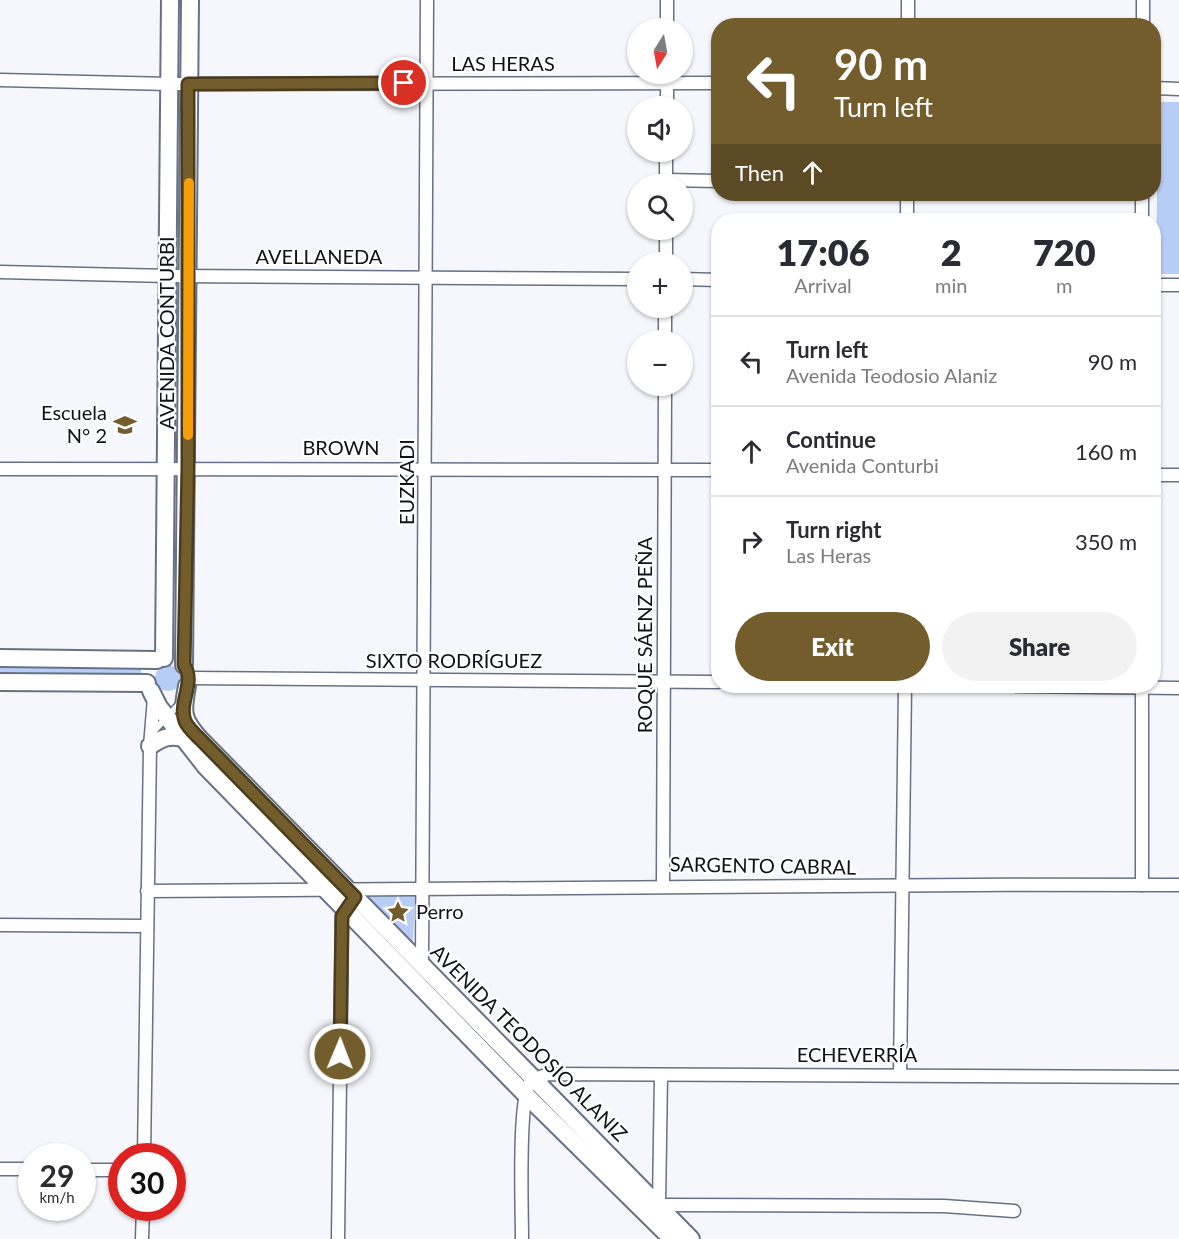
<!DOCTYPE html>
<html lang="en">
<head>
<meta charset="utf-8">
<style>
  body { margin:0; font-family:Lato,sans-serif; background:#f2f2f3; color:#2b2b33; height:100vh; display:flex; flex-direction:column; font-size:22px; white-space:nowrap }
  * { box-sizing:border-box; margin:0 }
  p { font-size:20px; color:#7c7c81 }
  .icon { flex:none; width:33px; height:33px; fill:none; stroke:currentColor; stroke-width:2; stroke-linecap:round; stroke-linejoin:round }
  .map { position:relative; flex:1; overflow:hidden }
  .panel { position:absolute; left:711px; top:213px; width:450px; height:480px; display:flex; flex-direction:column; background:#fff; border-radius:24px; box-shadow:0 2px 4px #0004 }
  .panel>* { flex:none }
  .banner { position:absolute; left:711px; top:18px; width:450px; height:183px; border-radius:24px; box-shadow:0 2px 4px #0004; background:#745d2d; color:#fff; overflow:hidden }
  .needle { width:39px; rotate:191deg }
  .controls { position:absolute; left:627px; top:18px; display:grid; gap:12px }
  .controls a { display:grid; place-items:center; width:66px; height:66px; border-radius:50%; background:#fff; box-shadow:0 2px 4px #0004; font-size:30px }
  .speed { position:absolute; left:18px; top:1143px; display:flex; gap:12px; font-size:30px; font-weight:700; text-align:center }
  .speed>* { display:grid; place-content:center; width:78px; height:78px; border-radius:50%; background:#fff; box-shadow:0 2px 4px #0004; line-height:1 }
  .speed small { font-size:15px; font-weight:400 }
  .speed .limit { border:9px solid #d22; background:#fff; color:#111 }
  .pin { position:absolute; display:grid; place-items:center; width:51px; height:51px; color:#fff; margin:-26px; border:3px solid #fff; border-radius:50%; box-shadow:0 2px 6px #0007 }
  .me { position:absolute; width:66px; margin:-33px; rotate:1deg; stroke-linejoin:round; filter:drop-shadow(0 0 4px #0008) }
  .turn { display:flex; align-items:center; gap:21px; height:126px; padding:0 24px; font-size:27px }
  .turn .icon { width:78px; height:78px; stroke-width:2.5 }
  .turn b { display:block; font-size:42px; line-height:51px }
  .then { display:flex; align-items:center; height:57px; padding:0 24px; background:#0003; gap:12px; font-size:22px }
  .eta { display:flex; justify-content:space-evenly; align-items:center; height:102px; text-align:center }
  .eta b { font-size:36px; font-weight:800; line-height:42px }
  .primary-button { display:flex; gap:12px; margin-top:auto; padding:12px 24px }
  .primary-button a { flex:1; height:69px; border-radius:36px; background:#745d2d; color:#fff; font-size:24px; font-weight:800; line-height:69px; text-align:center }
  .primary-button a+a { background:#f2f2f3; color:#2b2b33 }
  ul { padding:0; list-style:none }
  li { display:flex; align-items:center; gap:18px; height:90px; padding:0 24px; border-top:2px solid #e1e1e2 }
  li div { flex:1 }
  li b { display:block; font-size:22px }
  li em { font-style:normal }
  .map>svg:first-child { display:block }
</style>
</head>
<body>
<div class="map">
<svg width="1179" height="1239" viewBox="0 0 1179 1239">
  <rect width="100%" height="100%" fill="#f5f7fc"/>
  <g fill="#b8cdf5">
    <path d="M174,101l10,1v13l-7,-7 -1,46 8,8 -1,97h-10v-13l7,8 1,-47 -8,-7z"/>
    <path d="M1158,102h21v172h-23z"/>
    <path d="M173,292l10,1v8l-7,-5 -1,48 7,8v99h-10v-13l6,7 1,-46 -7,-8z"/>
    <path d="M171,482l10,1v17l-7,-6v46l7,8 -1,97 -10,-2v-14l6,8 2,-48 -7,-11z"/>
    <path d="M0,663l141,2v13l-141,-3z"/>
    <circle cx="168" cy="678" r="13"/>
    <path d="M365,891h46l4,3 -2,49 -6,1 -47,-48z"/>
  </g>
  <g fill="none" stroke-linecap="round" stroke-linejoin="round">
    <g stroke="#667185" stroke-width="9">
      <path id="lane" d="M153,732l28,-30"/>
    </g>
    <g stroke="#667185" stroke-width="15">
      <g id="street">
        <path d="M908,26v-26"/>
        <path d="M1143,26v-26"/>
        <path d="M667,28v-28"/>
        <path d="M0,80l170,4 548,-1"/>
        <path d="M1154,88l25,1"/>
        <path d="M667,106v-32"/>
        <path d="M666,180l52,1"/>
        <path d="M666,184v-32"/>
        <path d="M907,220v-26"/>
        <path d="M1142,220v-26"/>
        <path d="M666,262v-32"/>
        <path d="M0,272l168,4 470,3"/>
        <path d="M682,279l36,1"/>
        <path d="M1154,285h25"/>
        <path d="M665,340v-32"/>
        <path d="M0,469l718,1"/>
        <path d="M1154,475h25"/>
        <path d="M189,678l529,4"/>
        <path d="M1016,686l163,2"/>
        <path d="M1142,686v199"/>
        <path d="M663,884l2,-498"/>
        <path d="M147,891c344,-5 688,-7 1032,-6"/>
        <path d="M0,925l147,1"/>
        <path d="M422,965l5,-965"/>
        <path d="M900,1075l5,-389"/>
        <path d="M144,1156l6,-410 4,-48"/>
        <path d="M0,1169h32"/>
        <path d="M82,1170h40"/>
        <path d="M659,1205l285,1 70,5"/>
        <path d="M656,1208l3,-3 2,-130"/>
        <path d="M142,1239l1,-31"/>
        <path d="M338,1239l4,-323 7,-13"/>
        <path d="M522,1239c0,-28 -4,-134 7,-154 5,-7 12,-8 20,-11l630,3"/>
      </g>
    </g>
    <g stroke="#667185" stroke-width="20">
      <g id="secondary">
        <path d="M0,658l157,2"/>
        <path d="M164,658l6,-658"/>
        <path d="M184,665l6,-665"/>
        <path d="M0,682l147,1"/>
        <path d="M187,686c-5,27 -5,33 13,53l491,500"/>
        <path d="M151,691l8,16 47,60 320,328 146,144"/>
        <path d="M150,746c13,-9 21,-12 37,-7"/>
      </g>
    </g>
    <use href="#lane" stroke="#fff" stroke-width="6"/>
    <use href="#street" stroke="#fff" stroke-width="12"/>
    <use href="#secondary" stroke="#fff" stroke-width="16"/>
  </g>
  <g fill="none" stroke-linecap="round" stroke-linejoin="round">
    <g stroke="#4b3c1d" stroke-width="15">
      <path id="route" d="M340,1054l2,-138 13,-19 -155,-158c-5,-5 -12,-11 -15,-18 -7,-19 11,-39 -1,-56l4,-198v-383l216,-1"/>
    </g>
    <use href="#route" stroke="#745d2d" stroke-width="10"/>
    <path stroke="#f59e0b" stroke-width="10" d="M188,435l1,-252"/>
  </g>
  <defs>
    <g id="school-bare" transform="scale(1.8)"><path d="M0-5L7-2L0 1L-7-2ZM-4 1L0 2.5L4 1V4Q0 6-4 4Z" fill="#745d2d" stroke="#fff" stroke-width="2.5" paint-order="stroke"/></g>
    <g id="sight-bare" transform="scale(1.8)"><path d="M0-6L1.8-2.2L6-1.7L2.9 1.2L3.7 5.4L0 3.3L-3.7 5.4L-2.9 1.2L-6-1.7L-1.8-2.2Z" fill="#745d2d" stroke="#fff" stroke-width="2.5" paint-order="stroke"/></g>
  </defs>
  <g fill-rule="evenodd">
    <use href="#school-bare" x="125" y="425"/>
    <use href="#sight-bare" x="398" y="912"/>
  </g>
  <g text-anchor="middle" stroke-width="4.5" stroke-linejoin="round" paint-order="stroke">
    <g font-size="20" fill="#0d1119" stroke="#fff">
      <text x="503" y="71">LAS HERAS</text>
      <text x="319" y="264">AVELLANEDA</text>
      <text transform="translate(167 333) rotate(-90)" y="7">AVENIDA CONTURBI</text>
      <text x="341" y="455">BROWN</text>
      <text transform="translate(407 482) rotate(-90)" y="7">EUZKADI</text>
      <text transform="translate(645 635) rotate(-90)" y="7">ROQUE SÁENZ PEÑA</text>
      <text x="454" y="668">SIXTO RODRÍGUEZ</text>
      <text transform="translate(763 866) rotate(1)" y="7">SARGENTO CABRAL</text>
      <text transform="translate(529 1043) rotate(45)" y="7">AVENIDA TEODOSIO ALANIZ</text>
      <text x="857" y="1062">ECHEVERRÍA</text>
    </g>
    <g font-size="20" fill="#0d1119" stroke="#fff" text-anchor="end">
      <text x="107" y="420">Escuela<tspan x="107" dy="23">N° 2</tspan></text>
      <text x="416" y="919" text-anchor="start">Perro</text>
    </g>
  </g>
</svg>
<div class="controls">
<a><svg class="needle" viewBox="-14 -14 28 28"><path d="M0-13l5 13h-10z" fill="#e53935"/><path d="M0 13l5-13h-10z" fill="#7c7c81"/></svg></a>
<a><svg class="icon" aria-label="sound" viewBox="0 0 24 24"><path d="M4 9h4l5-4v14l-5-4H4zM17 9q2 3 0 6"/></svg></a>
<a><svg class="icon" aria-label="search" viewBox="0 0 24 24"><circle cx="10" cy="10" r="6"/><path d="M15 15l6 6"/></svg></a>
<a>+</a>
<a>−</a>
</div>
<div class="speed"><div>29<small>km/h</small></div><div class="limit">30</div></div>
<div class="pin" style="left:404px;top:83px;background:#d93025"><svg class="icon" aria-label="arrive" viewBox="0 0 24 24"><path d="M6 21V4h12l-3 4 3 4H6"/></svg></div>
<svg class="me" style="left:340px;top:1054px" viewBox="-20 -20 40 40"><circle r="17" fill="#745d2d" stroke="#fff" stroke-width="3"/><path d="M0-11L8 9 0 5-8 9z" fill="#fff"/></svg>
<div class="banner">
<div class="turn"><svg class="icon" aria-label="left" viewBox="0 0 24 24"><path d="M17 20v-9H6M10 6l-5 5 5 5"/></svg><div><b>90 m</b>Turn left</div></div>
<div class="then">Then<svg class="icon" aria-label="ahead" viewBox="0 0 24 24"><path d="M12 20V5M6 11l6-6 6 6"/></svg></div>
</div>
<section class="panel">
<div class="eta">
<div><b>17:06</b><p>Arrival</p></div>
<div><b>2</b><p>min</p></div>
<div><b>720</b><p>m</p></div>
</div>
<ul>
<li><svg class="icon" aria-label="left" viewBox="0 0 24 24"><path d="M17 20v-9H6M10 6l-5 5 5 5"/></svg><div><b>Turn left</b><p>Avenida Teodosio Alaniz</p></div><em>90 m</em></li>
<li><svg class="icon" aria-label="ahead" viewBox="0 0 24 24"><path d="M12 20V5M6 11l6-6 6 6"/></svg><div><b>Continue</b><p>Avenida Conturbi</p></div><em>160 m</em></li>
<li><svg class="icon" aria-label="right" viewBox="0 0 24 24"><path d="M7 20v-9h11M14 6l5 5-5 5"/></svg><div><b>Turn right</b><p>Las Heras</p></div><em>350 m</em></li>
</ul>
<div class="primary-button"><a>Exit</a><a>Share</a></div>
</section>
</div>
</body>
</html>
